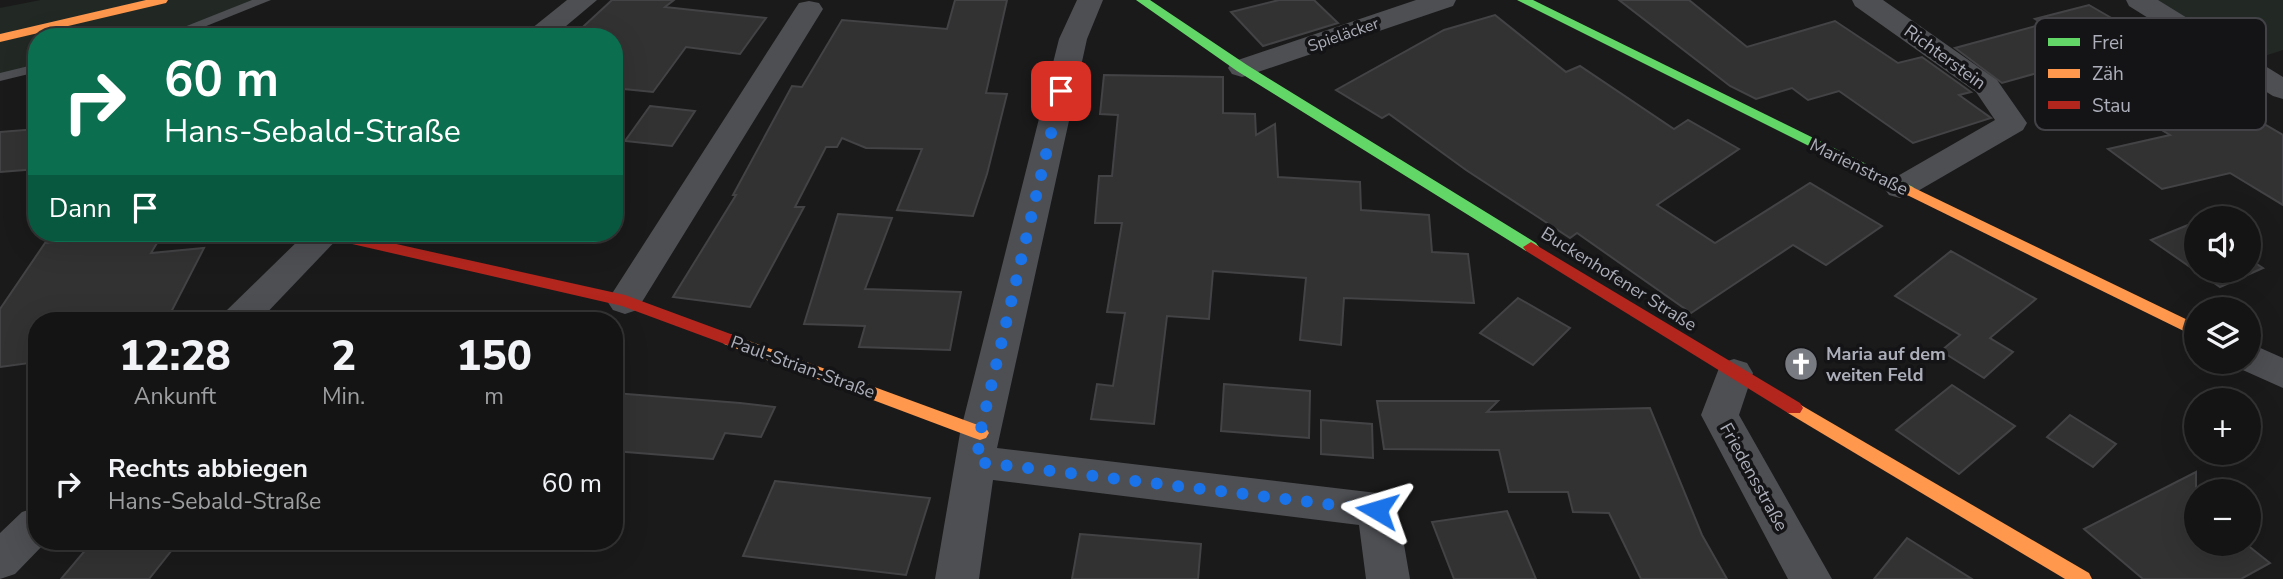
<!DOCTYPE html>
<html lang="de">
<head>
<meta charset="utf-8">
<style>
  body { margin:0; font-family:"Nunito Sans",sans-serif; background:#212122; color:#f1f3f6; height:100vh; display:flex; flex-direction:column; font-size:26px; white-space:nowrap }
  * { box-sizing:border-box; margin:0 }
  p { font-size:23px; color:#9d9ea0 }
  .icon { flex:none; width:38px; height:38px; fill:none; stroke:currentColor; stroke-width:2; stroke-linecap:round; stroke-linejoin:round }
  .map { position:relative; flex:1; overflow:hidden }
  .panel { position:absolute; left:28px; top:312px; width:595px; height:238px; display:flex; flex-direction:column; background:#141414; border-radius:28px; box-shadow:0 7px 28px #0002,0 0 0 2px #333334 }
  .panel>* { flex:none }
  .banner { position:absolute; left:28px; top:28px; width:595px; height:214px; border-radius:28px; box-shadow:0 7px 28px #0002,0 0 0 2px #333334; background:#0b6e4f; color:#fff; overflow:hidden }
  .buttons { position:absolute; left:2184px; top:206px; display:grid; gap:14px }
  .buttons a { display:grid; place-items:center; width:77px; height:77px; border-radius:50%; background:#141414; box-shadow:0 7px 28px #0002,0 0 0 2px #333334; font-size:35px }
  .pin { position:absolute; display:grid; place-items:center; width:60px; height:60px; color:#fff; margin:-30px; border-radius:14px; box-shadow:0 4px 10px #0006 }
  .me { position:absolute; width:77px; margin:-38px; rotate:277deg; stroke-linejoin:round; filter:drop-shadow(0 0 5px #0008) }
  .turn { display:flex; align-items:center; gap:24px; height:147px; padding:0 21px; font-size:32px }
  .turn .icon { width:91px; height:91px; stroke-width:2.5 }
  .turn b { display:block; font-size:49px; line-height:60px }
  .then { display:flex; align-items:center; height:66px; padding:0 21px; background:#0003; gap:14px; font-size:26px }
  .eta { display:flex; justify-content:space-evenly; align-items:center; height:119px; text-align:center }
  .eta b { font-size:42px; font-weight:800; line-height:49px }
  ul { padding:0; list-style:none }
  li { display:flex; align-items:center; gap:21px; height:105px; padding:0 21px }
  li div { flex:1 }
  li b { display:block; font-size:26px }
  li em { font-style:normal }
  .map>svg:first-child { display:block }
</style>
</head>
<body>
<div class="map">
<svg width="2283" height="579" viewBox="0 0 2283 579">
  <rect width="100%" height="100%" fill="#1a1a1a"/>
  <g fill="#222924">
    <path d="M41,0h216l-91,37h-129v31l-37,9v-69z"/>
    <path d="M2157,0h126v50l-28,9z"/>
  </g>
  <g fill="#323232" stroke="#434346" stroke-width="2">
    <path d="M612,0h62l-9,7 101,11 -26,36 -54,-7 -33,45 -39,-4v-51h-42z"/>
    <path d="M955,0h52l-21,93 21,1 -20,80 -14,42 -76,-6 25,-61 -56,-1 -24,-10 -5,9h-11l-31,60h9l-54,100 -77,-10 63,-102h-3l59,-109 10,1 40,-67 105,9z"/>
    <path d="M1279,0h35l24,23 -75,23 -32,-34z"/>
    <path d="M1619,0h70l58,47 88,-26 63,42 24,-6 49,35 -12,3 32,23 -78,25 -74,-52 -31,9 -16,-12 -36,11 -26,-13z"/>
    <path d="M2089,5l166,96 -20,6 48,28v70l-53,-32 -68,16 -54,-40 62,-14 -20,-12 33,-10 -90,-56 -91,26 -47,-35 88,-24 -8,-5z"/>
    <path d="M1495,15l71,57 14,-6 94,63 14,-9 51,29 -82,56 58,38 95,-60 72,43 -56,39 -33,-20 -102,68 -114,-80 -7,5 -104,-68 -77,-56 -7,4 -46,-28 108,-60z"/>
    <path d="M1104,75l119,2v36l32,1 1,21 19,-11 3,53 82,5 1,28 68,5 3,37 36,2 6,49 -130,-5 -3,47 -41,-5 6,-62 -93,-7 -4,48 -42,-3 -13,108 -63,-5 6,-35 16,2 12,-73 -18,-1 15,-89h-27l4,-47h13l6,-61 -18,-1z"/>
    <path d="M650,106l45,5 -23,35 -47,-5z"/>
    <path d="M37,129v40l-37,3v-40z"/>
    <path d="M838,214l54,4 -27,71 96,3 -11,58 -91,-3 6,-21 -61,-2z"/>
    <path d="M2193,223l3,2v46l-45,-31z"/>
    <path d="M149,233h14l-12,20 53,-5 -37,72h-130v42l-37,5v-58l45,-66z"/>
    <path d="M1951,251l85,48 -46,39 23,14 -29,26 -43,-27 19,-16 -65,-39z"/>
    <path d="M2249,259l14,9 -43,19 -23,-16h52z"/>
    <path d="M1518,298l52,30 -37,37 -53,-32z"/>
    <path d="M1224,384l86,7 -1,47 -88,-7z"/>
    <path d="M1952,385l63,41 -56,48 -63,-44z"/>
    <path d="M614,393l126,10 35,4 -14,30 -36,-4 -12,26 -99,-8z"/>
    <path d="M1377,401h121l-11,11 163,-4 52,127 25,44h-86l-32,-66 -36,-1 -5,-20h-59l-10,-42 -115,-1z"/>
    <path d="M2070,415l46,29 -23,23 -46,-30z"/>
    <path d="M1321,420l51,4 1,34 -52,-4z"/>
    <path d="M2196,472v72h50l24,19 -29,16h-98l-59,-50z"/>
    <path d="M775,481l155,17 -24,77 -163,-19z"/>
    <path d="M1507,511l29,68h-82l-22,-57z"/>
    <path d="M1080,534l121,10 -3,35h-126z"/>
    <path d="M1907,538l65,41h-98z"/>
    <path d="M93,541h86l-30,38h-88z"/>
  </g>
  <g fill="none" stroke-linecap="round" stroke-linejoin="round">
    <g fill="#4e4f53" fill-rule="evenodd">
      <path d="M252,0h19l-92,37h-20z"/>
      <path d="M37,64v8l-37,9v-8z"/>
    </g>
    <g fill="#4e4f53" fill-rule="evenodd">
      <path d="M567,0h30l-44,37h-32z"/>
      <path d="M1077,0h26l-16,39 -90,409 380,45 15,5 6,12 12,69h-44l-7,-54 -366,-45 -14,99h-44l25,-146 99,-394z"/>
      <path d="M1416,0h40l-3,6 -201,68 -10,3 -10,-3 -4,-6 4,-6z"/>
      <path d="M1852,0h31l114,80 30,43 -4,7 -112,65 -11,3 -11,-3 -5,-7 5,-7 106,-61 -19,-28 -121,-86z"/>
      <path d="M2126,0h32l125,77v22l-10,-3 -144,-90z"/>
      <path d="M809,1l10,2 4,6 -186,301 -12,4 -12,-4 -6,-9 6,-9 182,-283 4,-6z"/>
      <path d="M306,233h37l-83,87h-39l5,-9z"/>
      <path d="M2249,343l34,15v30l-47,-21 -3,-5h16z"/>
      <path d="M1734,359l13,4 6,10 -14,42 93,164h-44l-87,-164 20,-52z"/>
      <path d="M37,507v34h10l-32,33 -15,5v-46l22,-21z"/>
    </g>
    <g fill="#63d668" fill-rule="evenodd">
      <path d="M1136,0h14l97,65 289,178 3,4 -3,4h-10l-289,-180z"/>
      <path d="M1517,0h16l380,187 2,3 -2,3h-10z"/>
    </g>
    <g fill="#ff974d" fill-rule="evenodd">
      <path d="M146,0h22l-2,3 -166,39v-8z"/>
      <path d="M1908,185l288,139v13l-293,-144 -2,-3 2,-3z"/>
      <path d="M730,334l256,94 3,5 -3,5 -6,2 -6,-2 -250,-94 -2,-4 2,-4z"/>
      <path d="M1794,401l295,172 3,6h-27l-277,-166 -3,-5 3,-5z"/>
    </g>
    <g fill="#b3261e" fill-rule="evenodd">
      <path d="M319,233h28l278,62 111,41 2,4 -2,4 -6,2 -108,-40 -296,-68z"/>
      <path d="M1531,242l269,161 3,5 -3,5h-12l-262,-162 -3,-4z"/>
    </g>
  </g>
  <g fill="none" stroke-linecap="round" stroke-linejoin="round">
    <path stroke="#1a73e8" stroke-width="12" stroke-dasharray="0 21.6" d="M1061,91l-81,342 -3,29 400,48"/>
  </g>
  <defs>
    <g id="church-disc" transform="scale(1.75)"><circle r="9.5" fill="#797b82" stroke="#141416"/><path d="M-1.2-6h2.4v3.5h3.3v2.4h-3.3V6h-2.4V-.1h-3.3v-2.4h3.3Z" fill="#fff"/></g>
  </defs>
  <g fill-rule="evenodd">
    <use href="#church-disc" x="1801" y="364"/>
  </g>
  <g text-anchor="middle" stroke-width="7" stroke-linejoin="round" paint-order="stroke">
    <g font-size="16" fill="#acafba" stroke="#141416">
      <text transform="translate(1343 34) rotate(-19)" y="6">Spieläcker</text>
    </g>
    <g font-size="18" fill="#acafba" stroke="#141416">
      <text transform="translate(1945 57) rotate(36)" y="6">Richterstein</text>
      <text transform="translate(1859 167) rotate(26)" y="6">Marienstraße</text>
      <text transform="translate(1619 279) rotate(32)" y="6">Buckenhofener Straße</text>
      <text transform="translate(803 367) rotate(20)" y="6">Paul-Strian-Straße</text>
      <text transform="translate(1754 477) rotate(61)" y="6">Friedensstraße</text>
    </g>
    <g font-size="18" font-weight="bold" fill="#acafba" stroke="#141416" text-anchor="start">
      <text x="1826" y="360">Maria auf dem<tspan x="1826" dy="21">weiten Feld</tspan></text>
    </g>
  </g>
  <rect x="2035" y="18" width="231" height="112" rx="10" fill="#141416" stroke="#424247" stroke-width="2"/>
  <rect x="2048" y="38" width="32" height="8" fill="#63d668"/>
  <rect x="2048" y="69" width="32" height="9" fill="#ff974d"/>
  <rect x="2048" y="101" width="32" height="8" fill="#b3261e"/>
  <g font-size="19" fill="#acafba">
    <text x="2092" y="49">Frei</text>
    <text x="2092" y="80">Zäh</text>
    <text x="2092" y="112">Stau</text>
  </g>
</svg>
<div class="buttons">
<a><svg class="icon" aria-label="sound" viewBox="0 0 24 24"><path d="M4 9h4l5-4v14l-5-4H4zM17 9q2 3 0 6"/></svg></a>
<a><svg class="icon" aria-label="layers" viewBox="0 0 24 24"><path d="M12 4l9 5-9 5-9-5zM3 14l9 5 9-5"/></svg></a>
<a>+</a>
<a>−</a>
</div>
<div class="pin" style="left:1061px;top:91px;background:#d93025"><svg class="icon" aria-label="arrive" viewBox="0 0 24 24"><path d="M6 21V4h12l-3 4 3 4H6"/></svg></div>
<svg class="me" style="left:1377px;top:510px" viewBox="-20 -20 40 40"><path d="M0-17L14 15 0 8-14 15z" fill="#1a73e8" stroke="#fff" stroke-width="4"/></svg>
<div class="banner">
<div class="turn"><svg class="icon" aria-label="right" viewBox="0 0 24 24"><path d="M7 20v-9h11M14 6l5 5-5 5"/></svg><div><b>60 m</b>Hans-Sebald-Straße</div></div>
<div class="then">Dann<svg class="icon" aria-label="arrive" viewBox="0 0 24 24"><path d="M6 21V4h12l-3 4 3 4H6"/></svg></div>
</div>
<section class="panel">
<div class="eta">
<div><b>12:28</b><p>Ankunft</p></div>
<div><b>2</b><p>Min.</p></div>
<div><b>150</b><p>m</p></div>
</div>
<ul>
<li><svg class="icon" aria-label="right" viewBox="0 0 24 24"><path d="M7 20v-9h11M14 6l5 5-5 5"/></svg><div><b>Rechts abbiegen</b><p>Hans-Sebald-Straße</p></div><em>60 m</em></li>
</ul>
</section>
</div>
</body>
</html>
